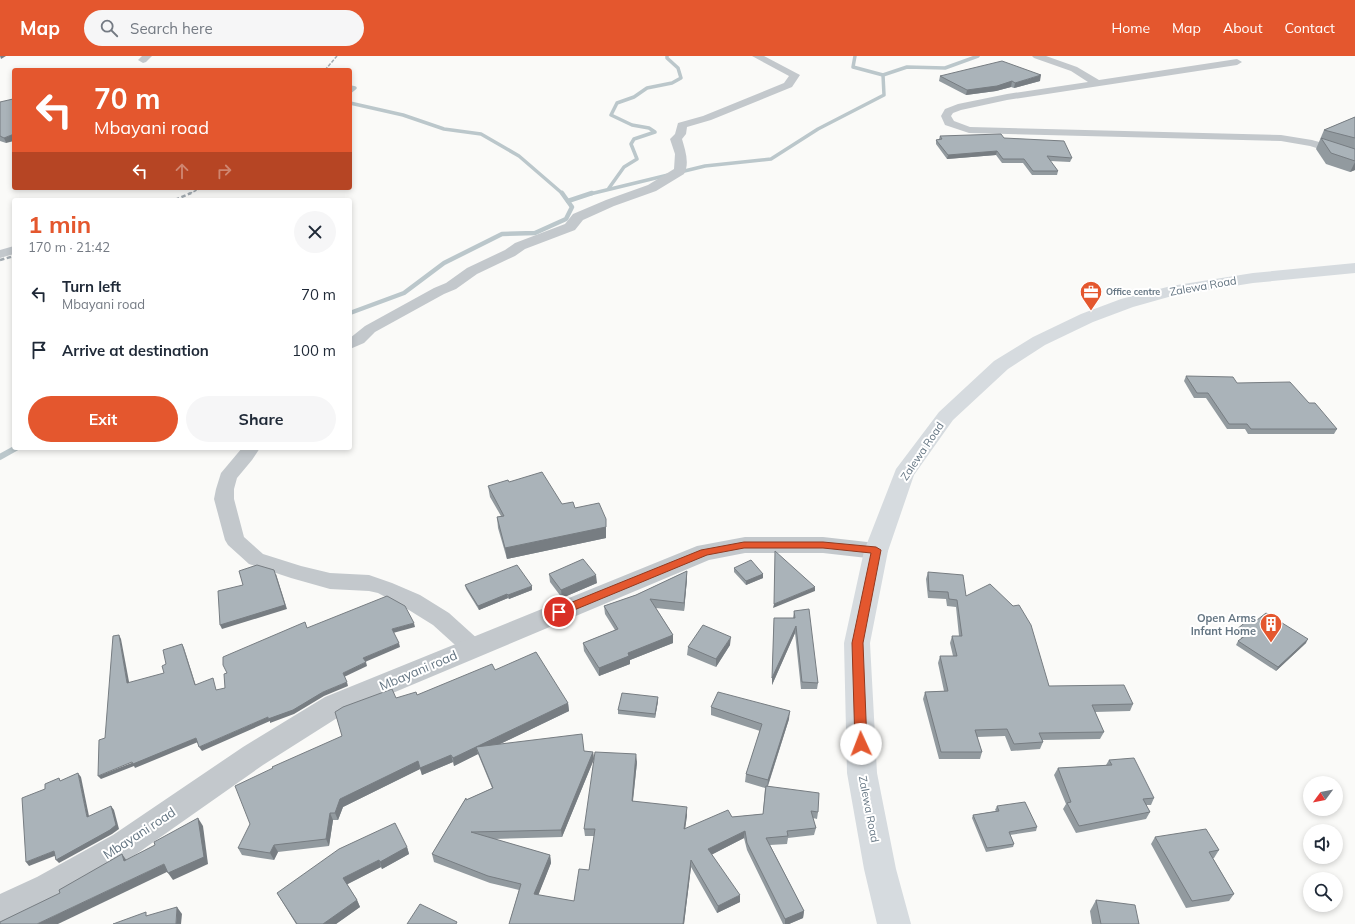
<!DOCTYPE html>
<html lang="en">
<head>
<meta charset="utf-8">
<style>
  body { margin:0; font-family:Mulish,sans-serif; background:#f6f6f7; color:#1f2937; height:100vh; display:flex; flex-direction:column; font-size:15px; white-space:nowrap }
  * { box-sizing:border-box; margin:0 }
  p { font-size:13px; color:#747a83 }
  .icon { flex:none; width:22px; height:22px; fill:none; stroke:currentColor; stroke-width:2; stroke-linecap:round; stroke-linejoin:round }
  .map { position:relative; flex:1; overflow:hidden }
  .panel { position:absolute; left:12px; top:142px; width:340px; height:252px; display:flex; flex-direction:column; background:#fff; border-radius:4px; box-shadow:0 2px 6px #0003 }
  .panel>* { flex:none }
  .banner { position:absolute; left:12px; top:12px; width:340px; height:122px; border-radius:4px; box-shadow:0 2px 6px #0003; background:#e4572e; color:#fff; overflow:hidden }
  .needle { width:26px; rotate:238deg }
  .buttons { position:absolute; left:1303px; top:720px; display:grid; gap:8px }
  .buttons a { display:grid; place-items:center; width:40px; height:40px; border-radius:50%; background:#fff; box-shadow:0 2px 6px #0003; font-size:20px }
  .pin { position:absolute; display:grid; place-items:center; width:34px; height:34px; color:#fff; margin:-17px; border:2px solid #fff; border-radius:50%; box-shadow:0 1px 4px #0007 }
  .me { position:absolute; width:44px; margin:-22px; rotate:358deg; stroke-linejoin:round; filter:drop-shadow(0 0 3px #0008) }
  .turn { display:flex; align-items:center; gap:14px; height:84px; padding:0 16px; font-size:18px }
  .turn .icon { width:52px; height:52px; stroke-width:2.5 }
  .turn b { display:block; font-size:28px; line-height:34px }
  .lanes { display:flex; align-items:center; height:38px; padding:0 16px; background:#0003; justify-content:center; gap:20px; direction:ltr }
  .lanes .off { opacity:.35 }
  .round { display:grid; place-items:center; flex:none; width:42px; height:42px; border-radius:21px; background:#f6f6f7 }
  .summary { display:flex; align-items:center; justify-content:space-between; height:68px; padding:0 16px }
  h1 { font-size:24px; font-weight:700; line-height:30px; color:#e4572e }
  .action { display:flex; gap:8px; margin-top:auto; padding:8px 16px }
  .action a { flex:1; height:46px; border-radius:24px; background:#e4572e; color:#fff; font-size:16px; font-weight:700; line-height:46px; text-align:center }
  .action a+a { background:#f6f6f7; color:#1f2937 }
  ul { padding:0; list-style:none }
  li { display:flex; align-items:center; gap:12px; height:56px; padding:0 16px }
  li div { flex:1 }
  li b { display:block; font-size:15px }
  li em { font-style:normal }
  header { display:flex; align-items:center; gap:24px; box-sizing:border-box; height:56px; padding:0 20px; background:#e4572e; color:#fff }
  header strong { font-size:19px }
  nav { display:flex; gap:22px; margin-inline-start:auto; font-size:14px }
  .search { width:280px; height:36px; background:#f6f6f7; display:flex; align-items:center; gap:10px; box-sizing:border-box; padding:0 14px; border-radius:22px; color:#747a83; font-size:15px }
  .map>svg:first-child { display:block }
</style>
</head>
<body>
<header>
<strong>Map</strong>
<div class="search"><svg class="icon" aria-label="search" viewBox="0 0 24 24"><circle cx="10" cy="10" r="6"/><path d="M15 15l6 6"/></svg>Search here</div>
<nav><a>Home</a><a>Map</a><a>About</a><a>Contact</a></nav>
</header>
<div class="map">
<svg width="1355" height="868" viewBox="0 0 1355 868">
  <rect width="100%" height="100%" fill="#fafaf8"/>
  <g fill="none" stroke-linecap="round" stroke-linejoin="round">
    <g stroke="#bbc7cb" stroke-width="3.5">
      <path d="M855,0l-2,11 30,8"/>
      <path d="M350,31l5,1 -5,4"/>
      <path d="M350,47l53,12 41,14 37,5 38,22 44,38"/>
      <path d="M609,132l15,-21 13,-8 -6,-15 3,-5 21,-7 -6,-4 -17,-3 -21,-10 6,-12 17,-6 13,-9 25,-5 9,-5 -3,-10 -11,-10v-2"/>
      <path d="M590,138l115,-28 66,-7 47,-30 66,-34 -1,-20 24,-8 38,1 33,-12"/>
    </g>
    <g stroke="#bbc7cb" stroke-width="4.5">
      <path d="M568,145l24,-8"/>
      <path d="M350,257l54,-20 40,-30 58,-29 33,-1 31,-14 6,-12 -10,-14"/>
    </g>
    <path stroke="#bbc7cb" stroke-width="6" d="M0,401l16,-9"/>
    <g fill="#c3c8cc" fill-rule="evenodd">
      <path d="M142,0h10l-6,6 -3,1 -5,-3z"/>
      <path d="M752,0h12l36,19 -8,12 -81,33 -24,7 -1,7 -4,5c3,11 8,24 2,35l-28,17 -42,15 -31,14 -8,10 -50,19 -10,7 -38,18 -21,15 -12,5 -69,38 -11,11 -14,6v-11l15,-12 69,-38 12,-5 21,-15 38,-18 10,-7 50,-19 8,-10 33,-14 42,-15 26,-16 1,-15 -5,-15 5,-5 3,-11 25,-7 81,-33 5,-7z"/>
      <path d="M1032,0h14l31,11 22,13 138,-21 5,3 -5,3 -230,35 -46,10 -8,3 -2,3 3,5 16,6 311,8 31,5 43,12v8l-45,-14 -29,-5 -312,-8 -24,-8 -4,-9 4,-7 13,-5 49,-10 81,-12 -17,-11 -37,-13z"/>
      <path d="M14,190v8l-14,4v-8z"/>
      <path d="M242,392h18l-8,12 -15,18 -3,11v10l10,38 19,17 38,12 29,7 39,2 23,8 28,12 29,18 31,28 3,6 -3,6 -8,3 -8,-3 -31,-28 -29,-18 -26,-14 -9,-2 -39,-2 -39,-11 -42,-14 -21,-19 -3,-5 -11,-41 2,-10 5,-16z"/>
    </g>
    <path fill="#c3c8cc" fill-rule="evenodd" d="M745,481h78l53,6 8,2 4,6 -4,6 -8,2 -53,-6h-78l-36,7 -364,153 -82,52 -128,90 -76,44 -47,22 -12,3v-30l37,-17 76,-42 130,-88 82,-50 372,-151z"/>
    <path fill="#d6dbdf" fill-rule="evenodd" d="M1355,207v10l-102,10 -81,13 -39,11 -40,15 -48,23 -37,24 -55,51 -39,55 -26,76 -18,92 7,130 19,96 15,55h-34l-13,-55 -17,-96 -3,-130 20,-92 32,-82 43,-57 55,-51 39,-24 48,-23 40,-15 50,-13 82,-13z"/>
    <g stroke="#a2aab0" stroke-width="1.5" stroke-dasharray="3.5 1.5" stroke-linecap="butt">
      <path d="M325,14l12,-14"/>
      <path d="M189,138l12,-6"/>
    </g>
    <g stroke="#a2aab0" stroke-width="2.5" stroke-dasharray="4.5 2.5" stroke-linecap="butt">
      <path d="M175,144l16,-7"/>
      <path d="M0,204l14,-4"/>
    </g>
  </g>
  <g fill="#929a9f">
    <path d="M940,20l100,5 -26,7 -3,-1 -15,4 -30,4 -27,-14z"/>
    <path d="M0,46l6,41 -6,-2z"/>
    <path d="M1355,61v53l-5,2 -24,-8 -10,-15 8,-19z"/>
    <path d="M940,80l64,2 68,20 -2,4 -20,-1 8,10 -1,4h-25l-9,-12h-21l-6,-8 -49,4 -11,-15v-4l3,-1z"/>
    <path d="M1186,320l51,7 72,20 28,26 -3,5h-86l-3,-5h-18l-21,-31h-12l-10,-17z"/>
    <path d="M509,426l53,22 13,4 31,22v8l-99,21 -9,-31 -1,-11 4,-1 -11,-19 -2,-11z"/>
    <path d="M734,512l29,6v4l-17,7 -12,-13z"/>
    <path d="M687,515v8l-3,32 -28,-3 17,27v8l-43,17v4l-31,12 -15,-25 -1,-8 32,-13 -10,-16 -1,-8 32,-11z"/>
    <path d="M928,516l38,24 83,90 84,18 -3,7 -35,1 9,20 -4,7 -58,1 1,2 -3,7 -29,2 -6,-15 -28,1 5,15 -2,7h-41l-16,-60 2,-7 19,-1 -6,-28 2,-7h13l-3,-13 2,-7h7l-3,-29 -9,-1 -1,-7 -18,-1 -2,-19z"/>
    <path d="M549,518l48,9 -35,15 -12,-16z"/>
    <path d="M465,529l67,5 -23,9 -1,-1 -29,12 -13,-21z"/>
    <path d="M794,555l24,72 -1,6h-16l-6,-56 -23,52 2,-67h19z"/>
    <path d="M1257,564l49,23 -30,28 -40,-26 2,-4 4,-3 -7,-5 2,-4z"/>
    <path d="M730,589l-14,22 -29,-12 1,-8z"/>
    <path d="M495,614l73,33 1,8 -69,33 93,8 1,7 -32,78 -68,2 56,16 1,8 -13,32 36,6 15,-31 5,-34h-9l-1,-7 53,-67 -4,39 54,14 -2,14 47,-12 31,-3 2,-26 -20,-6 1,-8 14,-43 -49,-16v-8l78,12 -21,67 50,26 -1,7 -4,-1 3,10 -2,7 -26,3 -1,6 -17,1 34,66 -1,7 -14,6h-6l-36,-74 -3,-12 -33,17 29,47 -23,11 -26,-46 -7,57h-175l10,-34 -29,-7 -56,-21 -2,-8 34,-56v2l26,-12 -14,-34 -24,12 -1,-4 -31,13 -2,-6 -77,38 -5,13h-5l-4,26 -51,6 -4,8 -32,-5 -4,-7 104,-112 54,-38 21,-3z"/>
    <path d="M658,645l-3,17 -37,-4v-4z"/>
    <path d="M1109,704l45,38 -3,7h-5l4,7 -4,7 -70,14 -13,-24 3,-5 -12,-29 4,-7 48,-3z"/>
    <path d="M997,750l40,21 -1,4 -26,4 4,9 -1,3 -27,5 -14,-34 1,-3 23,-4 -1,-1z"/>
    <path d="M1155,781l64,13 -5,8h-1l21,36 -5,7 -43,7 -35,-64z"/>
    <path d="M407,791l2,7 -27,15 -1,-2 -34,17 10,16 3,7 -24,17h-40l-19,-31z"/>
    <path d="M1096,844l43,24h-47l-2,-13z"/>
  </g>
  <g fill="#777d82">
    <path d="M0,0h6l-5,3z"/>
    <path d="M1041,19l-1,6 -26,7 1,-5z"/>
    <path d="M1012,25l-1,6 -15,4 -30,4 1,-5z"/>
    <path d="M14,78v7l-8,2 -2,-5z"/>
    <path d="M997,95l-1,4 -49,4 1,-4z"/>
    <path d="M1355,106v8l-5,2z"/>
    <path d="M606,463v19l-99,21 -2,-11z"/>
    <path d="M687,515v8l-3,32v-8z"/>
    <path d="M276,518l11,35 -65,20 -2,-4z"/>
    <path d="M763,518v4l-17,7v-4z"/>
    <path d="M596,519l1,8 -35,15 -1,-8z"/>
    <path d="M532,530v4l-23,9 -1,-4z"/>
    <path d="M815,531v4l-42,17 1,-4z"/>
    <path d="M507,538l1,4 -29,12 -1,-4z"/>
    <path d="M414,567l1,4 -22,6 -1,-4z"/>
    <path d="M796,570l-1,7 -23,52v-7z"/>
    <path d="M119,579l2,4 9,48 -3,-4z"/>
    <path d="M673,579v8l-43,17v4l-31,12v-8l29,-15z"/>
    <path d="M731,581l-1,8 -14,22v-8z"/>
    <path d="M1308,583l-2,4 -30,28 2,-4z"/>
    <path d="M399,587l1,4 -35,15 -2,-4z"/>
    <path d="M182,588l2,4 13,41 -2,-4z"/>
    <path d="M366,606l1,4 -23,11 -1,-4z"/>
    <path d="M347,626l1,4 -24,10 -30,18 -24,9v-2l-68,30 -3,-4 69,-30 55,-25z"/>
    <path d="M658,641v4l-3,17v-4z"/>
    <path d="M568,647l1,8 -90,43 -3,-7z"/>
    <path d="M790,655l-1,8 -22,69 1,-8z"/>
    <path d="M196,682l2,4 -63,26 -1,-2 -33,13 -3,-3z"/>
    <path d="M476,691l2,7 -24,12 -1,-8z"/>
    <path d="M593,696l1,7 -32,78 -1,-7z"/>
    <path d="M636,698l1,8 -5,46v-7z"/>
    <path d="M451,699l2,7 -31,13 -2,-7z"/>
    <path d="M418,705l2,8 -77,38 -5,13 -3,-7 5,-14z"/>
    <path d="M78,717l3,4 9,44 -3,-4z"/>
    <path d="M111,750l3,4 5,19 -7,5 -53,29 -3,-3z"/>
    <path d="M687,751v8l-3,22v-8z"/>
    <path d="M330,757l3,7 -4,26 -3,-7z"/>
    <path d="M198,762l5,8 5,38 -35,16 -5,-7z"/>
    <path d="M745,775l-1,7 -37,19 1,-8z"/>
    <path d="M274,789l4,7 -4,8 -4,-7z"/>
    <path d="M407,791l2,7 -27,15 -2,-7z"/>
    <path d="M54,795l3,4 -28,11 -3,-4z"/>
    <path d="M122,798l5,7h-3z"/>
    <path d="M550,799l1,8 -15,38 -2,-7z"/>
    <path d="M379,804l2,7 -35,18 -3,-7z"/>
    <path d="M691,804v7l-7,57h-1z"/>
    <path d="M164,808l5,7 -111,53h-21z"/>
    <path d="M740,839v7l-23,11 1,-7z"/>
    <path d="M357,844l3,7 -24,17h-13z"/>
    <path d="M177,851l5,7 -1,10h-5z"/>
    <path d="M804,855l-1,7 -14,6h-4v-5z"/>
  </g>
  <g fill="#aab3b9" stroke="#777d82">
    <path d="M1002,5l39,14 -26,8 -3,-2 -15,5 -30,4 -27,-14z"/>
    <path d="M13,43h1v35l-10,4 -4,-2v-34z"/>
    <path d="M1355,61v21l-31,-8z"/>
    <path d="M1001,78l3,4 60,3 8,17 -25,-2 11,15h-25l-9,-12h-21l-6,-8 -49,4 -12,-15 6,-1 -2,-3z"/>
    <path d="M1321,82l34,11v12l-24,-8z"/>
    <path d="M1186,320l47,1 4,6 53,-1 19,21h6l22,26h-86l-4,-5h-18l-21,-31h-11z"/>
    <path d="M542,416l20,32 11,-2 2,6 24,-5 7,16v8l-101,21 -8,-31 7,-1 -16,-30 20,-6 1,2z"/>
    <path d="M775,495l40,36 -41,17z"/>
    <path d="M583,503l13,16 -35,15 -12,-16z"/>
    <path d="M751,504l12,14 -17,7 -12,-13z"/>
    <path d="M257,509l17,5 11,35 -65,20 -2,-34 25,-6 -4,-14z"/>
    <path d="M517,509l15,21 -24,9 -1,-1 -29,12 -13,-21z"/>
    <path d="M687,515l-3,32 -34,-4 23,36 -45,18 1,3 -30,12 -16,-25 35,-14 -14,-23 32,-11z"/>
    <path d="M928,516l35,3 3,21 24,-12 23,22 6,-1 12,20 18,61 75,-1 9,19 -41,1 12,27 -65,1 4,9 -29,2 -7,-15 -32,1 7,22h-41l-16,-60 23,-1 -8,-35h17l-5,-20h10l-5,-36 -8,-1 -1,-7 -19,-1z"/>
    <path d="M387,540l18,10 9,17 -22,6 7,14 -36,15 3,4 -23,11 4,9 -24,10 -30,18 -25,9v-2l-69,30 -3,-9 -63,26 -1,-2 -34,14 1,-36 6,-2 8,-102 6,-1 8,48 37,-10 -2,-7 4,-2 -3,-14 19,-6 13,41 18,-7 3,12 9,-2 -1,-14 3,-1 -4,-8v-8l82,-35 2,6z"/>
    <path d="M809,553l9,74 -16,-1 -6,-56 -24,52 2,-60h21l-1,-7z"/>
    <path d="M1266,557l42,26 -30,28 -40,-26 8,-6 -9,-6 15,-12 5,3z"/>
    <path d="M703,569l28,12 -15,22 -28,-12z"/>
    <path d="M536,596l32,51 -92,44 106,-13 2,17 9,1 -32,78 -90,2 79,23 -16,39 40,7 5,-32 10,1 6,-41h-11l11,-77 41,2 -4,47 55,6 -3,22 44,-19 4,7 31,-3 3,-28 53,7 -1,19 -7,-1 5,17 -29,3 1,5 -22,2 38,73 -19,8 -38,-76 -2,-12 -37,18 32,46 -22,11 -27,-46 -8,64h-174l12,-40 -33,-8 -56,-22 34,-56v2l27,-12 -17,-41 -23,11 -2,-3 -31,13 -2,-7 -78,38 -5,14h-5l-4,26 -52,6 -4,8 -32,-5 12,-24 -15,-38 38,-18 -1,-1 70,-31 -7,-24 8,-5 49,-18 4,9 20,-6 1,3 75,-31 3,6z"/>
    <path d="M718,636l72,19 -22,69 -22,-6 16,-50 -51,-17z"/>
    <path d="M622,637l36,4 -3,17 -37,-4z"/>
    <path d="M1134,702l20,40 -11,1 7,13 -71,14 -12,-23 4,-1 -13,-34 54,-3 -3,-5z"/>
    <path d="M78,717l9,44 24,-11 5,19 -6,5 -54,30 -2,-9 -28,11 -4,-64 23,-9v-5l14,-6 1,3z"/>
    <path d="M1025,746l12,25 -28,5 5,12 -27,4 -14,-33 26,-4 -2,-5z"/>
    <path d="M198,762l6,39 -36,16 -4,-9 -127,60h-37v-2l60,-29 -1,-3 63,-36 2,7 31,-16 -1,-3z"/>
    <path d="M395,767l12,24 -27,15 -1,-2 -36,18 14,22 -34,24h-26l-20,-31 62,-44z"/>
    <path d="M1206,773l13,21 -10,2 25,42 -42,7 -37,-64z"/>
    <path d="M1096,844l39,5 4,19h-38z"/>
    <path d="M420,848l37,18 -1,2h-49z"/>
    <path d="M177,851l-1,17h-63l33,-12v4z"/>
  </g>
  <path fill="#e4572e" stroke="#94391e" d="M744,486h79l53,5 5,3 -18,93 4,101 -2,3 -4,2 -4,-2 -2,-3 -3,-101 19,-90 -48,-5h-79l-37,7 -145,60h-7l-1,-3 1,-3 146,-59z"/>
  <defs>
    <g id="office-pin" transform="scale(1.15)"><path d="M0 17L-7.5 6A9.5 9.5 0 1 1 7.5 6Z" fill="#e4572e" stroke="#fff"/><path d="M-6-3h4V-5.5h4V-3h4V5H-6ZM-1-4.5V-3h2v-1.5ZM-6 0V1H6V0Z" fill="#fff"/></g>
    <g id="building-pin" transform="scale(1.15)"><path d="M0 17L-7.5 6A9.5 9.5 0 1 1 7.5 6Z" fill="#e4572e" stroke="#fff"/><path d="M-4-6H4V6H1V3H-1V6H-4ZM-2.5-4.3h1.7v1.8h-1.7ZM.8-4.3h1.7v1.8H.8ZM-2.5-1h1.7V.8h-1.7ZM.8-1h1.7V.8H.8Z" fill="#fff"/></g>
  </defs>
  <g fill-rule="evenodd">
    <use href="#office-pin" x="1091" y="236"/>
    <use href="#building-pin" x="1271" y="568"/>
  </g>
  <g text-anchor="middle" stroke-width="4" stroke-linejoin="round" paint-order="stroke">
    <g font-size="9" font-weight="bold" fill="#657683" stroke="#fff" text-anchor="start">
      <text x="1106" y="239">Office centre</text>
    </g>
    <g font-size="11" fill="#657683" stroke="#fff">
      <text transform="translate(1203 230) rotate(-10)" y="4">Zalewa Road</text>
      <text transform="translate(922 395) rotate(-56)" y="4">Zalewa Road</text>
      <text transform="translate(869 753) rotate(79)" y="4">Zalewa Road</text>
    </g>
    <g font-size="11" font-weight="bold" fill="#657683" stroke="#fff" text-anchor="end">
      <text x="1256" y="566">Open Arms<tspan x="1256" dy="13">Infant Home</tspan></text>
    </g>
    <g font-size="13" fill="#657683" stroke="#fff">
      <text transform="translate(418 614) rotate(-23)" y="5">Mbayani road</text>
      <text transform="translate(139 777) rotate(-33)" y="5">Mbayani road</text>
    </g>
  </g>
</svg>
<div class="buttons">
<a><svg class="needle" viewBox="-14 -14 28 28"><path d="M0-13l5 13h-10z" fill="#e53935"/><path d="M0 13l5-13h-10z" fill="#747a83"/></svg></a>
<a><svg class="icon" aria-label="sound" viewBox="0 0 24 24"><path d="M4 9h4l5-4v14l-5-4H4zM17 9q2 3 0 6"/></svg></a>
<a><svg class="icon" aria-label="search" viewBox="0 0 24 24"><circle cx="10" cy="10" r="6"/><path d="M15 15l6 6"/></svg></a>
</div>
<div class="pin" style="left:559px;top:556px;background:#d93025"><svg class="icon" aria-label="arrive" viewBox="0 0 24 24"><path d="M6 21V4h12l-3 4 3 4H6"/></svg></div>
<svg class="me" style="left:861px;top:688px" viewBox="-20 -20 40 40"><circle r="19" fill="#fff"/><path d="M0-13L10 11 0 6-10 11z" fill="#e4572e"/></svg>
<div class="banner">
<div class="turn"><svg class="icon" aria-label="left" viewBox="0 0 24 24"><path d="M17 20v-9H6M10 6l-5 5 5 5"/></svg><div><b>70 m</b>Mbayani road</div></div>
<div class="lanes"><svg class="icon" aria-label="left" viewBox="0 0 24 24"><path d="M17 20v-9H6M10 6l-5 5 5 5"/></svg><svg class="icon off" aria-label="ahead" viewBox="0 0 24 24"><path d="M12 20V5M6 11l6-6 6 6"/></svg><svg class="icon off" aria-label="right" viewBox="0 0 24 24"><path d="M7 20v-9h11M14 6l5 5-5 5"/></svg></div>
</div>
<section class="panel">
<div class="summary"><div><h1>1 min</h1><p>170 m · 21:42</p></div><a class="round"><svg class="icon" aria-label="close" viewBox="0 0 24 24"><path d="M6 6l12 12M18 6L6 18"/></svg></a></div>
<ul>
<li><svg class="icon" aria-label="left" viewBox="0 0 24 24"><path d="M17 20v-9H6M10 6l-5 5 5 5"/></svg><div><b>Turn left</b><p>Mbayani road</p></div><em>70 m</em></li>
<li><svg class="icon" aria-label="arrive" viewBox="0 0 24 24"><path d="M6 21V4h12l-3 4 3 4H6"/></svg><div><b>Arrive at destination</b></div><em>100 m</em></li>
</ul>
<div class="action"><a>Exit</a><a>Share</a></div>
</section>
</div>
</body>
</html>
